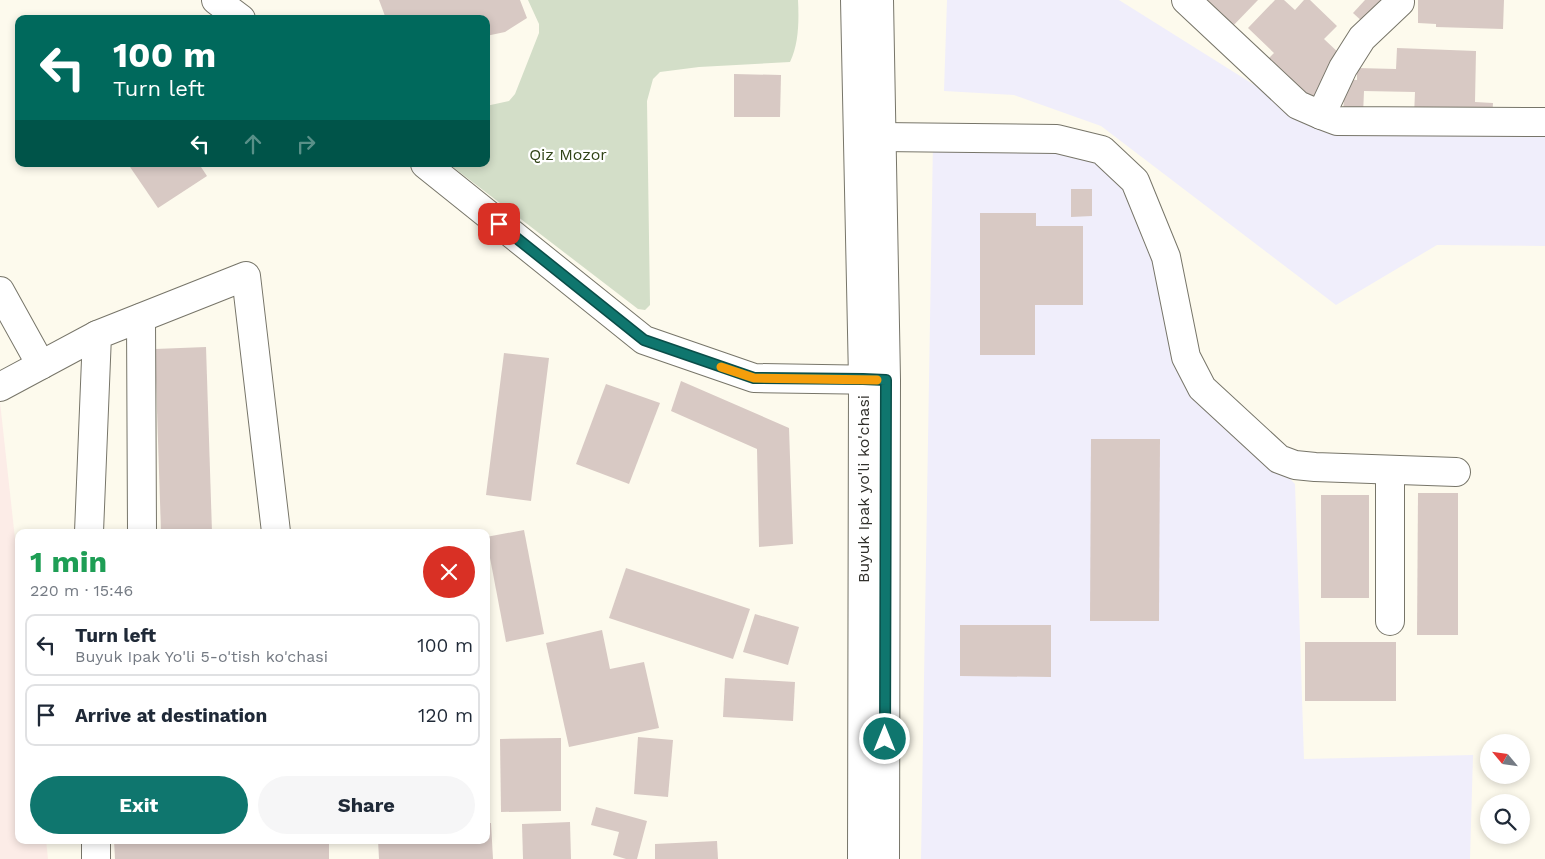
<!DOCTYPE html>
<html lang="en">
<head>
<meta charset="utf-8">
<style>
  body { margin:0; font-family:"Work Sans",sans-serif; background:#f6f6f7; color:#1f2937; height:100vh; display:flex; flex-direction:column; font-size:19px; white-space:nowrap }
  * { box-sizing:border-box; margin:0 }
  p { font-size:16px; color:#747a83 }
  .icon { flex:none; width:28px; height:28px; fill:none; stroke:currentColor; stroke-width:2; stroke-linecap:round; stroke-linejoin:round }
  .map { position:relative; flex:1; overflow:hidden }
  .sheet { position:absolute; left:15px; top:529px; width:475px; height:315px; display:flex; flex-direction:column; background:#fff; border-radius:10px; box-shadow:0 2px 8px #0003 }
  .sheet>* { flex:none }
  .guide { position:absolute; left:15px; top:15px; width:475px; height:152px; border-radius:10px; box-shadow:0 2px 8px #0003; background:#00695c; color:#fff; overflow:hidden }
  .needle { width:32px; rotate:299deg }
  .controls { position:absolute; left:1480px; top:734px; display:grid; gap:10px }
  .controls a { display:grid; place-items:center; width:50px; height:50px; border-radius:50%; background:#fff; box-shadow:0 2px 8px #0003; font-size:25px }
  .pin { position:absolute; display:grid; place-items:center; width:42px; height:42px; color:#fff; margin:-21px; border-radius:10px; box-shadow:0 2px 8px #0006 }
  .me { position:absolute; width:55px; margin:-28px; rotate:0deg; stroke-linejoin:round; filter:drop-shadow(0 0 4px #0008) }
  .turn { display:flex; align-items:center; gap:18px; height:105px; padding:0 15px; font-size:22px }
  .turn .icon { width:65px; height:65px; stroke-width:2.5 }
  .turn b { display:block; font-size:35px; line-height:42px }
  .lanes { display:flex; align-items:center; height:48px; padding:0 15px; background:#0003; justify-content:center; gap:25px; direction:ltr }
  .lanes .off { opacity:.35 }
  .round { display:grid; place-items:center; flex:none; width:52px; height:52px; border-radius:26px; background:#f6f6f7 }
  .head { display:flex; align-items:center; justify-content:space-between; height:85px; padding:0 15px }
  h1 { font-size:30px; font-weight:700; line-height:38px; color:#1e9e55 }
  .cta { display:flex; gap:10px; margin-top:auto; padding:10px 15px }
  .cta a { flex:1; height:58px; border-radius:30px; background:#0f766e; color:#fff; font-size:20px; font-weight:700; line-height:58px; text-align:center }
  .cta a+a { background:#f6f6f7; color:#1f2937 }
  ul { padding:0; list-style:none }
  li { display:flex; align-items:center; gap:15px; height:62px; margin:0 10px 8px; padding:0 5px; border:2px solid #e0e1e3; border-radius:10px }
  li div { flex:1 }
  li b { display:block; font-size:19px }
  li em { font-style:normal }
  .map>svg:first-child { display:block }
</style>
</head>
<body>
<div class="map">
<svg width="1545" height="859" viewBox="0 0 1545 859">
  <rect width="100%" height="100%" fill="#fdfaed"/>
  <g fill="#f0eefb">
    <path d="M947,0h172l215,135 211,1v110l-108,-1 -101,60 -235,-179 -87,-31 -70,-4z"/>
    <path d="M933,141l155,9 48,39 46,180 113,115 9,275 169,-4 -3,104h-549z"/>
  </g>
  <path fill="#fcece7" d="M0,402l19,173v265h27l2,19h-48z"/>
  <path fill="#d3dec8" d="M528,0h270c1,20 1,44 -8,62l-91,5 -39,5 -7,7 -6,22 3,204 -5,5 -7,-1 -189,-145h37v-58l23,-5 6,-7 24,-61v-9z"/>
  <g fill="#d8c9c4">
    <path d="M379,0h141l7,18 -22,14 -19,4v-17h-102l1,-3z"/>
    <path d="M1195,0h63l-31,32z"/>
    <path d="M1275,0h9l11,10 9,-10h6l27,26 -13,13 17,16 -4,18 -28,30 -43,-42 8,-8 -26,-25z"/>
    <path d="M1365,0h22l-23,23 -11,-10z"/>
    <path d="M1418,0h86l-1,29 -67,-2v-3l-18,-1z"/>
    <path d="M1397,48l79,3 -1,51 18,1 -1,16 -78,-3 1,-24 -51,-1 -1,24h-20l2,-36 12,1v-12l39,1z"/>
    <path d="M734,74l47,1 -1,42h-46z"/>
    <path d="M128,164h71l8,12 -49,32z"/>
    <path d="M1071,189h21v27l-21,1z"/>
    <path d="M980,213h56v13h47v79h-48v50h-55z"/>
    <path d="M206,347l6,185h-51l-6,-183z"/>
    <path d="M504,353l45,5 -18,143 -45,-6z"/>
    <path d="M681,381l108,47 4,116 -34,3 -2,-98 -86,-38z"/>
    <path d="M606,384l54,19 -31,81 -53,-20z"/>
    <path d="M1091,439h69l-1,182h-69z"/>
    <path d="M1418,493h40v142h-41z"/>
    <rect x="1321" y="495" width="48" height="103"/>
    <path d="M524,530l20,104 -38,8 -20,-105z"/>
    <path d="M626,568l124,41 -17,50 -124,-41z"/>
    <path d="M755,614l44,13 -11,38 -45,-13z"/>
    <path d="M960,625h91v52l-91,-1z"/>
    <path d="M602,630l8,39 34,-7 15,66 -90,19 -23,-104z"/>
    <rect x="1305" y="642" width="91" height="59"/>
    <path d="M725,678l70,4 -2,39 -70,-4z"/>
    <path d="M638,737l35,3 -5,57 -34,-3z"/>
    <path d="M561,738v73l-60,1 -1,-73z"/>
    <path d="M596,807l51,14 -10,38h-11l-13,-4 6,-23 -28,-7z"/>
    <path d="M570,822l1,37h-48l-1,-35z"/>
    <path d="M486,823h5l2,36h-114l-1,-19h108z"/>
    <path d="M114,840h215v19h-214z"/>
    <path d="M717,841l1,18h-63v-15z"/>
  </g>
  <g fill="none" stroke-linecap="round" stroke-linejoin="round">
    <g stroke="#777569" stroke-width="30">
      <g id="minor">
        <path d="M216,0l25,19"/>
        <path d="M855,0l8,379 -1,480"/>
        <path d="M879,0l7,380 -1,479"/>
        <path d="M1186,0l112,105 23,10 16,6 208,1"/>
        <path d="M1321,115l22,-47 19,-30 38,-36"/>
        <path d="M881,137l176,2 45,11 33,31 31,76 20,100 16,31 77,71 16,6 20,2 141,5"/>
        <path d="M425,164l219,176 110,38 128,2"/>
        <path d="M0,291l41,74"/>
        <path d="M141,318l1,214"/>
        <path d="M0,387l97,-52"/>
        <path d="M89,532l8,-197 149,-59 30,256"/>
        <path d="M1390,621v-151"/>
        <path d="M96,840v19"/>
      </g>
    </g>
    <use href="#minor" stroke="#fff" stroke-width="28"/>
  </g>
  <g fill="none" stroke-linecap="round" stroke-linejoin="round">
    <g stroke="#0a4d48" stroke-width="12">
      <path id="route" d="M499,224l145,116 110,38 109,1 23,1 -1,359"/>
    </g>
    <use href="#route" stroke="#0f766e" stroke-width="9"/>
    <path stroke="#f59e0b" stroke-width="9" d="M721,367l33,11 123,2"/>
  </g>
  <g text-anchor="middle" stroke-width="4.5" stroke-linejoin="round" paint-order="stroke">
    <g font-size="16" fill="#304316" stroke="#fff">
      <text x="568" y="160">Qiz Mozor</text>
    </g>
    <g font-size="16" fill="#32312c" stroke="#fff">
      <text transform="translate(863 489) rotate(-90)" y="6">Buyuk Ipak yo'li ko'chasi</text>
    </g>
  </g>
</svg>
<div class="controls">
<a><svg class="needle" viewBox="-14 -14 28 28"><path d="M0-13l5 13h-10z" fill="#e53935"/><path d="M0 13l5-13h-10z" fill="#747a83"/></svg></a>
<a><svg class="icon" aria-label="search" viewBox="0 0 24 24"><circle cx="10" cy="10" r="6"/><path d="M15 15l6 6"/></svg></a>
</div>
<div class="pin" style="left:499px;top:224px;background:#d93025"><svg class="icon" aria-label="arrive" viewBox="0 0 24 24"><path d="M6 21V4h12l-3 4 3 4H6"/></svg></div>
<svg class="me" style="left:885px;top:739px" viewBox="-20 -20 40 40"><circle r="17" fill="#0f766e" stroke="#fff" stroke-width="3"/><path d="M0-11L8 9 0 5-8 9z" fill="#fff"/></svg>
<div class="guide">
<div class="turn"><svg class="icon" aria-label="left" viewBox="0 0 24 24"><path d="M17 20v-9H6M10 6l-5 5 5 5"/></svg><div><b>100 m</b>Turn left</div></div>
<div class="lanes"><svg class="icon" aria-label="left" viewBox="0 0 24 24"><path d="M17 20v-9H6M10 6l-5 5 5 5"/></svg><svg class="icon off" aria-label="ahead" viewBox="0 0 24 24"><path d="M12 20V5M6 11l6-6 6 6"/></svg><svg class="icon off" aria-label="right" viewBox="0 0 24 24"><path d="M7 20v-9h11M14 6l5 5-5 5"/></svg></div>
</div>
<section class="sheet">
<div class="head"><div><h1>1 min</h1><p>220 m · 15:46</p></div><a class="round" style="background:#d93025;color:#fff"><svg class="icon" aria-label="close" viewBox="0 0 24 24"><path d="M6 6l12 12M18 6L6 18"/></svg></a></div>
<ul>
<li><svg class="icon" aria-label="left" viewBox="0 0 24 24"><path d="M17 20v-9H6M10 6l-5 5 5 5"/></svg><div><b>Turn left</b><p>Buyuk Ipak Yo'li 5-o'tish ko'chasi</p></div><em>100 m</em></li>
<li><svg class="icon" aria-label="arrive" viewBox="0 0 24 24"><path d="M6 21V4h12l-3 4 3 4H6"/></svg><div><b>Arrive at destination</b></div><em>120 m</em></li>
</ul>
<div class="cta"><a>Exit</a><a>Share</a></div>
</section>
</div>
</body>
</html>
